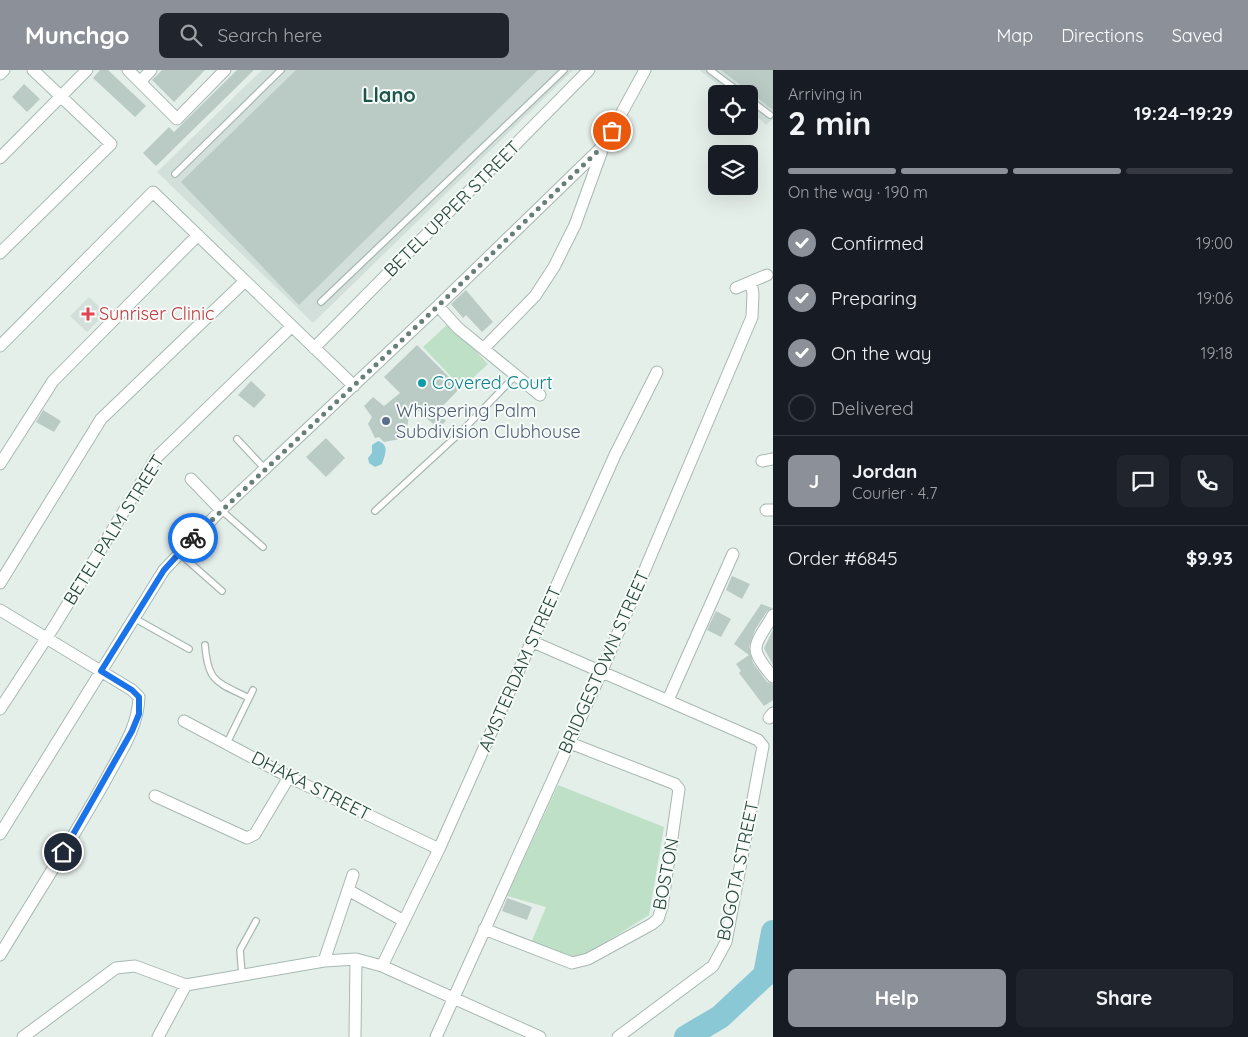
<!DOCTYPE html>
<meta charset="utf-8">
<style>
:root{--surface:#171b24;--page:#20242c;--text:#f1f3f6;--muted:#9ea1a6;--line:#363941;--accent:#8c9099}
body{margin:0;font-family:Quicksand,sans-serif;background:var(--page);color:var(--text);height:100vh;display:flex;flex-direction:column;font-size:19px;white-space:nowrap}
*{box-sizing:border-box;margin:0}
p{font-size:16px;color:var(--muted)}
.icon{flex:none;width:28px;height:28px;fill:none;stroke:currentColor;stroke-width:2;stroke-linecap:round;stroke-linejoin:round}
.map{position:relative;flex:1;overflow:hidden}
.side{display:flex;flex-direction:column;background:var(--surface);width:475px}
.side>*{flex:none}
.tools{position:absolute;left:708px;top:15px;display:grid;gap:10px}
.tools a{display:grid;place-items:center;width:50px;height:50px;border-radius:8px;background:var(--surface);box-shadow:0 5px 20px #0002;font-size:25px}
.pin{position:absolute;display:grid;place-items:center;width:42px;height:42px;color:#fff;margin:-21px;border:2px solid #fff;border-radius:50%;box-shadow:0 1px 5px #0007}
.courier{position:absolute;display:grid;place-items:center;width:50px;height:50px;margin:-25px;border:4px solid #1a73e8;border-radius:50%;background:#fff;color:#222;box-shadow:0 1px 6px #0007}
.headline em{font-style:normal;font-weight:700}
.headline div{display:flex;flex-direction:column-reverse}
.headline{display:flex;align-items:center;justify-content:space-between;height:85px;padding:0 15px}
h1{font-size:32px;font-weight:700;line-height:38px}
.bar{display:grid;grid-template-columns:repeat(4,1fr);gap:8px 5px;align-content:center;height:60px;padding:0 15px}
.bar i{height:6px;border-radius:4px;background:var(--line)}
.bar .selected{background:var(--accent)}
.bar p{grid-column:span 4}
.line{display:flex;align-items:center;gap:12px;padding:0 15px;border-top:1px solid var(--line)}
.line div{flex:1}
.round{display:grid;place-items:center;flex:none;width:52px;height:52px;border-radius:8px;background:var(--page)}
ol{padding:0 15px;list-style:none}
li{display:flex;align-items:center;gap:15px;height:55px}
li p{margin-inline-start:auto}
li .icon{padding:5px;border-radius:50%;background:var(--accent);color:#fff;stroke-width:4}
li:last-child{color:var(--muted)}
li i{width:28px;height:28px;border:2px solid var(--line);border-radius:50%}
.cta{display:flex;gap:10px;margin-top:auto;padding:10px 15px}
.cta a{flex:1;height:58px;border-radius:8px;background:var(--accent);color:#fff;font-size:20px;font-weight:700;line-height:58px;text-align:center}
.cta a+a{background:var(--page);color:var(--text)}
header{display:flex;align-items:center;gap:30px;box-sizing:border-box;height:70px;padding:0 25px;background:var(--accent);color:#fff}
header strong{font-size:24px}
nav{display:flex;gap:28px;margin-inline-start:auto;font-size:18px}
.search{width:350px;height:45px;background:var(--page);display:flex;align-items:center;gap:12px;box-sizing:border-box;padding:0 18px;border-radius:8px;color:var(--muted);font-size:19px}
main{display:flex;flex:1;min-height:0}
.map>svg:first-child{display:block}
.built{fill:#d3dfda}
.green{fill:#bde0c7}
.water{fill:#8bc8d6}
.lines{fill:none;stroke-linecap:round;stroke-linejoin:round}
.river{stroke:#8bc8d6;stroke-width:24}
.building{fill:#bacac4}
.lane-casing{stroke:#a7b8b2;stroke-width:8}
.street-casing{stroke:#a7b8b2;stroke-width:13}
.lane{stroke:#fff;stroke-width:5.5}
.street{stroke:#fff;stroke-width:11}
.done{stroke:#677f78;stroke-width:5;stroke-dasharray:0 9}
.route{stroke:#1a73e8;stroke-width:6}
.health-dot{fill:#e0444e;stroke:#f6fbf8;stroke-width:2}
.culture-dot{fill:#0f9aa8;stroke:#f6fbf8;stroke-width:2}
.service-dot{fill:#5c6f8a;stroke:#f6fbf8;stroke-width:2}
.labels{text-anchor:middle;stroke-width:4;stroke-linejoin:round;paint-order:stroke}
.street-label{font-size:18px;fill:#23423a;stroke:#f6fbf8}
.health-label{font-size:18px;fill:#be3a42;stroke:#f6fbf8;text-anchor:start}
.culture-label{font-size:18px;fill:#0d838f;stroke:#f6fbf8;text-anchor:start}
.service-label{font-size:18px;fill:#4e5e75;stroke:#f6fbf8;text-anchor:start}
.quarter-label{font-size:20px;font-weight:bold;fill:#1d5549;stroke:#f6fbf8}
</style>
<header>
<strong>Munchgo</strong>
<div class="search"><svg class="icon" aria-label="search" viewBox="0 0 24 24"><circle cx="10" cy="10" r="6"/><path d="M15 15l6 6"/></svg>Search here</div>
<nav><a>Map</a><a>Directions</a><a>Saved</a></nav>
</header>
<main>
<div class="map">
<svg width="773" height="967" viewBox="0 0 773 967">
<rect width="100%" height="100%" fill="#e5efea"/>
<!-- built -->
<path class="built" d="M262,0h311l-260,253 -156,-151z
M699,0h74v49l-7,6 -17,-16v-15h-18z
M89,227l17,16 -19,19 -17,-16z"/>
<!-- green -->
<path class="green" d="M449,253l39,41 -26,24 -39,-41z
M558,715l106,42 -15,88 -70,44h-6l-42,-16 15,-36 -39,-11z"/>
<!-- water -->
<path class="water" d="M378,371c12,4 7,14 4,23l-7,3 -6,-4 -1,-5 4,-5v-8z"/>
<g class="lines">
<!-- river -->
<path class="river" d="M686,967l34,-20 45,-42 8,-43"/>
</g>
<!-- building -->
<path class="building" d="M100,0h8l38,36 -11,11 -42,-39z
M162,0h43l-31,32 -22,-22z
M237,0h17l-98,96 -13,-13 26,-26 5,5z
M296,0h242l-239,235 -118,-123z
M721,0h52v40z
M24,14l16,15 -13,13 -15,-15z
M466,220l27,32 -11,10 -16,-17 -3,3 -12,-14z
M417,275l43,43 -23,24 9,9 -8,7 -27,-23 -6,33 -21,4 -5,-5 -4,1 -7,-14 4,-7 -8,-11 9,-9 11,9 16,-13 -16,-16z
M251,311l15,14 -12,13 -16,-13z
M43,340l18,11 -7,11 -18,-10z
M326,368l19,20 -19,19 -20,-20z
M732,506l18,8 -8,15 -16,-9z
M761,534l11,4 -5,3 -12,19 -6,17 4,16 14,19 6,2v16l-9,6 -25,-33 2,-2 -5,-7 13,-9 -15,-11z
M716,541l15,8 -10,18 -14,-7z
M773,560v35l-9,-17z
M507,828l25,9 -5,13 -25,-9z"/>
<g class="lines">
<!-- lane casing -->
<g class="lane-casing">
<path id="lane" d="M710,0l32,24
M749,29l21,16
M175,104l106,-104
M321,232l243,-232
M237,369l28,30
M221,440l42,37
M375,441l87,-80 54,-56
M179,483l43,38
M134,548l55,31
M205,575c3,38 12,37 44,53
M227,673l26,-53
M242,905l-2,-25 16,-29"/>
</g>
<!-- street casing -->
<g class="street-casing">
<path id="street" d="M128,0l49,49 48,-49
M0,4l4,-4
M140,12l11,-12
M0,88l87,-88
M0,183l111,-109 -78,-74
M736,218l31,-13
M438,236l20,22 82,67
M0,276l153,-154 201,194
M314,278l275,-278
M484,278l51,-52 19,-29 21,-42 29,-80 41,-75
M762,391l11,-2
M0,394l53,-83 145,-146
M191,409l30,31
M766,440h7
M0,513l101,-164 144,-138
M0,540l132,80 7,7c-1,32 -20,57 -34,84 -33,59 -70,116 -105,174
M773,545c-19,33 -26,31 0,62
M533,572l225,98 5,6 -37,196 -13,24 -95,71
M668,630l65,-146
M0,639l55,-84 101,-167 136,-132
M769,648l4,-5
M184,651l105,56 150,72
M155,726l92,42 8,-4 34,-57
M0,764l164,-264 57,-60 217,-204 166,-161
M348,820l56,31
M484,859l88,34 16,-4 64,-35 6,-5 4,-12 17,-118 -4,-5 -105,-41
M324,891l29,-86
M382,896l57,-117 176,-394 42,-83
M23,967l93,-69 19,-2 51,19 138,-24 32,-2 26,7 158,71
M158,967l28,-52
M355,967l1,-78
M436,967l165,-364 151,-356 1,-23 -2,-12"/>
</g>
<!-- lane -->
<use href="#lane" class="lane"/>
<!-- street -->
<use href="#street" class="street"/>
</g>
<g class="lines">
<!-- done -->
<path class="done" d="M193,468l245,-232 166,-161 8,-14"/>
<!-- route -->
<path class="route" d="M63,782l69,-121 7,-17v-17l-7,-7 -31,-19 63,-101 29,-32"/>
</g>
<!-- markers -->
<path class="health-dot" d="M85.5 236.5h5v5h5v5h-5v5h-5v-5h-5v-5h5z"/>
<circle class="culture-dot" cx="422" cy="313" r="5"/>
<circle class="service-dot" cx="386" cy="351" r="5"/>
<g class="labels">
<!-- street labels -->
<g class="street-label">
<text transform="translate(452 139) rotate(-45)" y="6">BETEL UPPER STREET</text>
<text transform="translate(114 460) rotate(-58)" y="6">BETEL PALM STREET</text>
<text transform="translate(604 592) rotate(-66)" y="6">BRIDGESTOWN STREET</text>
<text transform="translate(520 599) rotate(-66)" y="6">AMSTERDAM STREET</text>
<text transform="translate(311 716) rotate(27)" y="6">DHAKA STREET</text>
<text transform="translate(738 801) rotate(-78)" y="6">BOGOTA STREET</text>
<text transform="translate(666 804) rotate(-79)" y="6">BOSTON</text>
</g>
<!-- health labels -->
<g class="health-label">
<text x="99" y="250">Sunriser Clinic</text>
</g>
<!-- culture labels -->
<g class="culture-label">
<text x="432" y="319">Covered Court</text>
</g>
<!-- service labels -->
<g class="service-label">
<text x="396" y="347">Whispering Palm<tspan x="396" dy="21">Subdivision Clubhouse</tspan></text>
</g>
<!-- quarter labels -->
<g class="quarter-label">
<text x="389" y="32">Llano</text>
</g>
</g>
</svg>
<div class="tools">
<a><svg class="icon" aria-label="locate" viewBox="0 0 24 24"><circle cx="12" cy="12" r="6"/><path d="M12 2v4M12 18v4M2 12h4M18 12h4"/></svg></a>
<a><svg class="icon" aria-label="layers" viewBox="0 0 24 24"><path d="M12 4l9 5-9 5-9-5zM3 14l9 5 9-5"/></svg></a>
</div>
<div class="pin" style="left:612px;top:61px;background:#ea580c"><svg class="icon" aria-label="bag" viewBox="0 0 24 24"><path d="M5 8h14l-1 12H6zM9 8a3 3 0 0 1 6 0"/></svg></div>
<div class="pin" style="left:63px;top:782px;background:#1f2937"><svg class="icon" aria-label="home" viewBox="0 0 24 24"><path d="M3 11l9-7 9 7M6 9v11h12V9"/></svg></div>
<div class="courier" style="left:193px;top:468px"><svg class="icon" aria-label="bike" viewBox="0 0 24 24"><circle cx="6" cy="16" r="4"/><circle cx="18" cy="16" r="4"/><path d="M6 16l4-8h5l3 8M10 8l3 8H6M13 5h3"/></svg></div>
</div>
<section class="side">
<div class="headline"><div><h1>2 min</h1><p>Arriving in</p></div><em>19:24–19:29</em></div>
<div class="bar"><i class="selected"></i><i class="selected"></i><i class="selected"></i><i></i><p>On the way · 190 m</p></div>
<ol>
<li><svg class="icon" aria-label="check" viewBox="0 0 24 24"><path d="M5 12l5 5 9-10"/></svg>Confirmed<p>19:00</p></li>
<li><svg class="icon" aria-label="check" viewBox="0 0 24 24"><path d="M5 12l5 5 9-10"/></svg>Preparing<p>19:06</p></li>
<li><svg class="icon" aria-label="check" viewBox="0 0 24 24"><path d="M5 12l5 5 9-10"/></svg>On the way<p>19:18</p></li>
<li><i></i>Delivered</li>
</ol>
<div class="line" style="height:90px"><b class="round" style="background:var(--accent);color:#fff">J</b><div><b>Jordan</b><p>Courier · 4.7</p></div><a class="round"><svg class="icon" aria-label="chat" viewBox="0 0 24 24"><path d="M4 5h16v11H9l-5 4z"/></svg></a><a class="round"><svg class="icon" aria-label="phone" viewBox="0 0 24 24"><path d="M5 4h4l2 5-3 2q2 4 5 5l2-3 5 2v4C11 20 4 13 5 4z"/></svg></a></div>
<div class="line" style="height:65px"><div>Order #6845</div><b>$9.93</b></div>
<div class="cta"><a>Help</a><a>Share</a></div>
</section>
</main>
